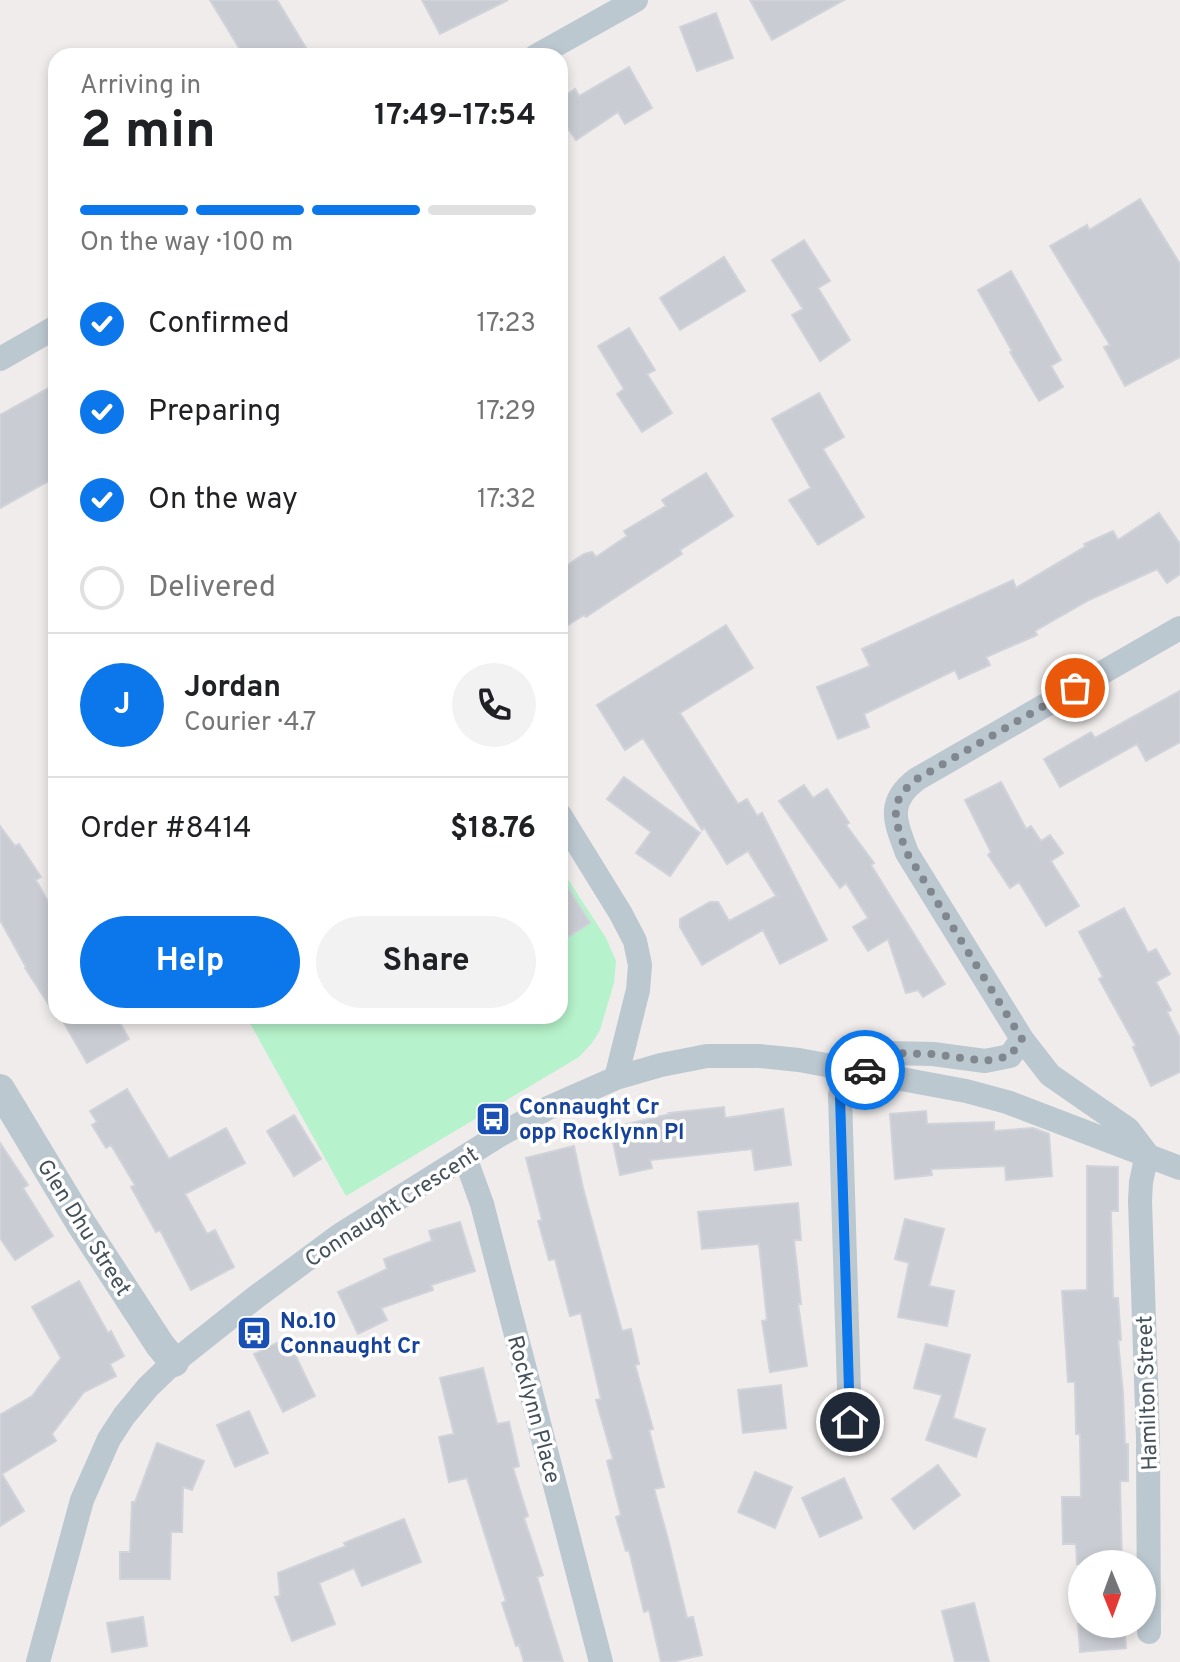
<!DOCTYPE html>
<meta charset="utf-8">
<style>
:root{--surface:#fff;--page:#f2f2f2;--text:#202124;--muted:#757577;--line:#e0e0e0;--accent:#0b77eb}
body{margin:0;font-family:Overpass,sans-serif;background:var(--page);color:var(--text);height:100vh;display:flex;flex-direction:column;font-size:30px;white-space:nowrap}
*{box-sizing:border-box;margin:0}
p{font-size:26px;color:var(--muted)}
.icon{flex:none;width:44px;height:44px;fill:none;stroke:currentColor;stroke-width:2;stroke-linecap:round;stroke-linejoin:round}
.map{position:relative;flex:1;overflow:hidden}
.drawer{position:absolute;left:48px;top:48px;width:520px;height:976px;display:flex;flex-direction:column;background:var(--surface);border-radius:24px;box-shadow:0 4px 12px #0003}
.drawer>*{flex:none}
.needle{width:52px;rotate:179deg}
.controls{position:absolute;left:1068px;top:1550px;display:grid;gap:16px}
.controls a{display:grid;place-items:center;width:88px;height:88px;border-radius:50%;background:var(--surface);box-shadow:0 4px 12px #0003;font-size:40px}
.pin{position:absolute;display:grid;place-items:center;width:68px;height:68px;color:#fff;margin:-34px;border:4px solid #fff;border-radius:50%;box-shadow:0 2px 8px #0007}
.courier{position:absolute;display:grid;place-items:center;width:80px;height:80px;margin:-40px;border:6px solid #0b77eb;border-radius:50%;background:#fff;color:#222;box-shadow:0 2px 10px #0007}
.summary em{font-style:normal;font-weight:700}
.summary div{display:flex;flex-direction:column-reverse}
.summary{display:flex;align-items:center;justify-content:space-between;height:136px;padding:0 32px}
h1{font-size:52px;font-weight:700;line-height:60px}
.bar{display:grid;grid-template-columns:repeat(4,1fr);gap:12px 8px;align-content:center;height:96px;padding:0 32px}
.bar i{height:10px;border-radius:6px;background:var(--line)}
.bar .on{background:var(--accent)}
.bar p{grid-column:span 4}
.line{display:flex;align-items:center;gap:20px;padding:0 32px;border-top:2px solid var(--line)}
.line div{flex:1}
.round{display:grid;place-items:center;flex:none;width:84px;height:84px;border-radius:42px;background:var(--page)}
ol{padding:0 32px;list-style:none}
li{display:flex;align-items:center;gap:24px;height:88px}
li p{margin-inline-start:auto}
li .icon{padding:8px;border-radius:50%;background:var(--accent);color:#fff;stroke-width:4}
li:last-child{color:var(--muted)}
li i{width:44px;height:44px;border:4px solid var(--line);border-radius:50%}
.primary-button{display:flex;gap:16px;margin-top:auto;padding:16px 32px}
.primary-button a{flex:1;height:92px;border-radius:48px;background:var(--accent);color:#fff;font-size:32px;font-weight:700;line-height:92px;text-align:center}
.primary-button a+a{background:var(--page);color:var(--text)}
.map>svg:first-child{display:block}
.green{fill:#b6f2cb}
.building{fill:#c9ccd2;stroke:#d0d3d9;stroke-width:2}
.lines{fill:none;stroke-linecap:round;stroke-linejoin:round}
.minor{stroke:#bcc8d0;stroke-width:24}
.tertiary{stroke:#bcc8d0;stroke-width:30}
.done{stroke:#80878e;stroke-width:8;stroke-dasharray:0 14.4}
.route{stroke:#0b77eb;stroke-width:10}
.labels{text-anchor:middle;stroke-width:7;stroke-linejoin:round;paint-order:stroke}
.transit-label{font-size:22px;font-weight:bold;fill:#164399;stroke:#fff;text-anchor:start}
.street-label{font-size:22px;fill:#44515b;stroke:#fff}
</style>
<div class="map">
<svg width="1180" height="1662" viewBox="0 0 1180 1662">
<rect width="100%" height="100%" fill="#f0ecec"/>
<!-- green -->
<path class="green" d="M560,867l46,71 10,23 -2,22 -14,47 -8,13 -13,14 -233,139 -100,-180h314z"/>
<!-- building -->
<path class="building" d="M210,0h67l34,56h-67z
M422,0h86l-68,34z
M750,0h94l-72,40z
M716,13l17,45 -36,13 -17,-44z
M629,67l23,41 -27,16 -7,-12 -42,28 -16,-23v-18l15,-10 4,7z
M1140,199l40,65v93l-55,29 -21,-39 6,-2 -60,-99 37,-21 2,5z
M804,240l26,41 -12,7 32,52 -30,21 -28,-46 11,-6 -31,-49z
M724,257l21,34 -65,39 -20,-32z
M1011,271l50,89 -10,6 12,21 -24,14 -29,-49 2,-1 -34,-61z
M629,328l26,42 -8,4 25,39 -30,19 -25,-38 7,-5 -26,-43z
M56,384v93l-56,31v-93z
M819,393l25,44 -21,12 41,68 -46,28 -29,-45 22,-12 -39,-69z
M706,473l27,43 -53,34 2,4 -69,45 -27,18 -2,-2 -24,15v-60l24,-16 8,-2 4,5 31,-21 -3,-5 42,-25 -4,-6z
M1159,513l21,31v30l-13,9 -10,-14 -68,31 -54,31 2,4 -51,22 4,8 -31,14 -4,-9 -91,44 5,13 -31,12 -21,-52 53,-21 -8,-17 151,-69 3,8 70,-42 -2,-2 29,-13 5,9z
M726,625l27,43 -73,45 58,91 9,-5 10,17 5,-3 65,127 -47,24 -17,-34 -61,35 -22,-38v-8l30,-17h8l11,19 47,-25 -28,-45 -21,13 -23,-37 -2,3 -59,-92 -18,12 -28,-45z
M1180,691v51l-34,19 -9,-17 -77,43 -16,-28 47,-27 4,6z
M624,777l76,56 -30,43 -34,-23 15,-21 -44,-33z
M1001,782l25,47 5,-3 10,15 9,-6 13,18 -12,8 28,45 -33,20 -27,-44 -9,6 -22,-33 3,-3 -26,-52z
M804,785l9,13 14,-9 22,34 -3,2 28,38 -3,2 74,119 -22,13 -5,-7 -12,3 -18,-54 -20,12 -15,-24 15,-9 -22,-35 -6,5 -61,-87z
M0,826l15,20 4,-2 22,33 -5,3 20,36v100l-31,-48 1,-1 -26,-47z
M560,875l30,48 -30,19z
M1124,908l24,45 8,-4 14,25 -14,8 15,28 -4,2 13,26v34l-29,14 -18,-39 3,-1 -37,-67 4,-2 -24,-45z
M60,1016h56l13,23 -42,24z
M127,1089l42,70 57,-31 19,35 -60,31 22,40 8,-4 19,37 -43,23 -31,-60 -4,2 -25,-45 4,-2 -24,-40 -5,3 -14,-23 5,-3 -7,-11z
M724,1107l1,11 58,-9 8,56 -36,5 -3,-21 -102,11 2,8 -32,7 -10,-47 60,-14 -1,-1z
M926,1111l1,13 67,-2v9l39,-3 16,6 3,42 -46,4 -1,-14 -74,3 1,6 -37,4 -5,-65z
M294,1115l27,44 -27,17 -27,-45z
M0,1143l28,42 -5,3 30,48 -38,24 -15,-22z
M574,1146l9,42 39,143 9,-2 8,35 -4,1 18,64 -4,1 15,57 -10,2 14,50 19,79 6,-1 9,38 -31,7h-10l-12,-52 -5,2 -15,-62 -3,1 -10,-34 5,-2 -14,-54 6,-2 -17,-59 5,-1 -20,-86 -11,3 -15,-57 -6,1 -11,-39 4,-1 -16,-62z
M1087,1166l31,1v44h-7l2,87h5l3,42h-3l5,53 2,51h3v37h-8l2,83h-45l-1,-20h-13l-1,-47h19l-1,-63h-4l-1,-52h-7l-6,-91 25,-1z
M798,1203l3,37h-7l7,64h-3l9,62 -37,6 -8,-51 5,-1 -8,-76 -57,5 -4,-37z
M905,1219l39,10 -15,57 25,5 -7,35 -49,-9 11,-54 -14,-4z
M460,1222l15,49 -44,14 2,5 -52,18 6,12 -29,14 -20,-42 49,-23 -3,-10 48,-18 -3,-10z
M79,1281l29,52 3,-2 13,25 -14,8 6,12 -32,16 -32,42 4,7 -54,33 22,37 -24,15v-111l32,-19 29,-38 -29,-51z
M287,1338l28,58 -32,16 -29,-58z
M926,1344l44,11 -17,63 32,11 -9,28 -50,-17 16,-45 -28,-7z
M483,1368l14,56 12,-2 10,44 -6,2 15,48 -4,2 19,57 -6,2 26,85h-39l-5,-17 -3,1 -14,-43 4,-2 -39,-123 -18,4 -10,-45 15,-3 -14,-56z
M781,1385l5,43 -43,5 -5,-43z
M249,1411l19,42 -33,14 -18,-42z
M157,1443l47,18 -12,29 -9,-3 -1,45h-11l-1,47h-50v-27h10l2,-50h3z
M938,1465l22,30 -46,34 -22,-30z
M755,1472l37,15 -17,41 -37,-16z
M844,1478l18,40 -42,19 -18,-39z
M404,1519l17,43 -59,24 -8,-18 -35,15 16,41 -43,17 -17,-44 5,-1 -2,-23 68,-27 -2,-3z
M974,1603l15,59h-34l-13,-51z
M143,1617l4,29 -35,6 -5,-29z
M1078,1624h46l2,24 -46,4z"/>
<g class="lines">
<!-- minor -->
<path class="minor" d="M536,56l100,-56
M0,359l56,-32
M560,815l61,99 14,27 5,24 -2,25 -22,88
M844,1069l-4,27 10,326
M861,1073l27,-20 45,1 52,7 25,-5 12,-17
M465,1157l17,47 119,458
M1149,1632l-1,-193 -8,-238 1,-19 6,-28 -19,-25 -78,-54 -28,-36 -115,-186c-12,-32 -21,-51 10,-74l263,-151
M38,1662l44,-162 27,-61 15,-23 24,-29 26,-25 82,-65 84,-62 158,-99 50,-28 68,-30 45,-13 46,-9h52l40,4 167,31 41,11 173,66"/>
<!-- tertiary -->
<path class="tertiary" d="M0,1089l80,133 80,123 14,17"/>
</g>
<g class="lines">
<!-- done -->
<path class="done" d="M865,1070l23,-17 45,1 52,7 25,-5 12,-17 -115,-186c-12,-32 -21,-51 10,-74l158,-91"/>
<!-- route -->
<path class="route" d="M850,1422l-10,-326 4,-27 17,4 4,-3"/>
</g>
<!-- icons -->
<defs>
<g id="bus-square" transform="scale(1.8)"><rect x="-9" y="-9" width="18" height="18" rx="4" fill="#1a4fb4" stroke="#fff"/><path d="M-5-6H5V4H4V6H2V4H-2V6H-4V4H-5ZM-3.5-4V0h7V-4ZM-3.5 1.2v1.5H-2V1.2ZM2 1.2v1.5H3.5V1.2Z" fill="#fff"/></g>
</defs>
<g fill-rule="evenodd">
<use href="#bus-square" x="493" y="1119"/>
<use href="#bus-square" x="254" y="1333"/>
</g>
<g class="labels">
<!-- transit labels -->
<g class="transit-label">
<text x="519" y="1114">Connaught Cr<tspan x="519" dy="25">opp Rocklynn Pl</tspan></text>
<text x="280" y="1328">No.10<tspan x="280" dy="25">Connaught Cr</tspan></text>
</g>
<!-- street labels -->
<g class="street-label">
<text transform="translate(391 1206) rotate(-33)" y="8">Connaught Crescent</text>
<text transform="translate(85 1227) rotate(58)" y="8">Glen Dhu Street</text>
<text transform="translate(1146 1393) rotate(-92)" y="8">Hamilton Street</text>
<text transform="translate(535 1409) rotate(75)" y="8">Rocklynn Place</text>
</g>
</g>
</svg>
<div class="controls">
<a><svg class="needle" viewBox="-14 -14 28 28"><path d="M0-13l5 13h-10z" fill="#e53935"/><path d="M0 13l5-13h-10z" fill="#757577"/></svg></a>
</div>
<div class="pin" style="left:1075px;top:688px;background:#ea580c"><svg class="icon" aria-label="bag" viewBox="0 0 24 24"><path d="M5 8h14l-1 12H6zM9 8a3 3 0 0 1 6 0"/></svg></div>
<div class="pin" style="left:850px;top:1422px;background:#1f2937"><svg class="icon" aria-label="home" viewBox="0 0 24 24"><path d="M3 11l9-7 9 7M6 9v11h12V9"/></svg></div>
<div class="courier" style="left:865px;top:1070px"><svg class="icon" aria-label="car" viewBox="0 0 24 24"><path d="M5 17H2v-5l4-1 3-4h7l3 4 3 1v5h-3M9 17h6M6 11h13"/><circle cx="7" cy="17" r="2"/><circle cx="17" cy="17" r="2"/></svg></div>
<section class="drawer">
<div class="summary"><div><h1>2 min</h1><p>Arriving in</p></div><em>17:49–17:54</em></div>
<div class="bar"><i class="on"></i><i class="on"></i><i class="on"></i><i></i><p>On the way · 100 m</p></div>
<ol>
<li><svg class="icon" aria-label="check" viewBox="0 0 24 24"><path d="M5 12l5 5 9-10"/></svg>Confirmed<p>17:23</p></li>
<li><svg class="icon" aria-label="check" viewBox="0 0 24 24"><path d="M5 12l5 5 9-10"/></svg>Preparing<p>17:29</p></li>
<li><svg class="icon" aria-label="check" viewBox="0 0 24 24"><path d="M5 12l5 5 9-10"/></svg>On the way<p>17:32</p></li>
<li><i></i>Delivered</li>
</ol>
<div class="line" style="height:144px"><b class="round" style="background:var(--accent);color:#fff">J</b><div><b>Jordan</b><p>Courier · 4.7</p></div><a class="round"><svg class="icon" aria-label="phone" viewBox="0 0 24 24"><path d="M5 4h4l2 5-3 2q2 4 5 5l2-3 5 2v4C11 20 4 13 5 4z"/></svg></a></div>
<div class="line" style="height:104px"><div>Order #8414</div><b>$18.76</b></div>
<div class="primary-button"><a>Help</a><a>Share</a></div>
</section>
</div>
